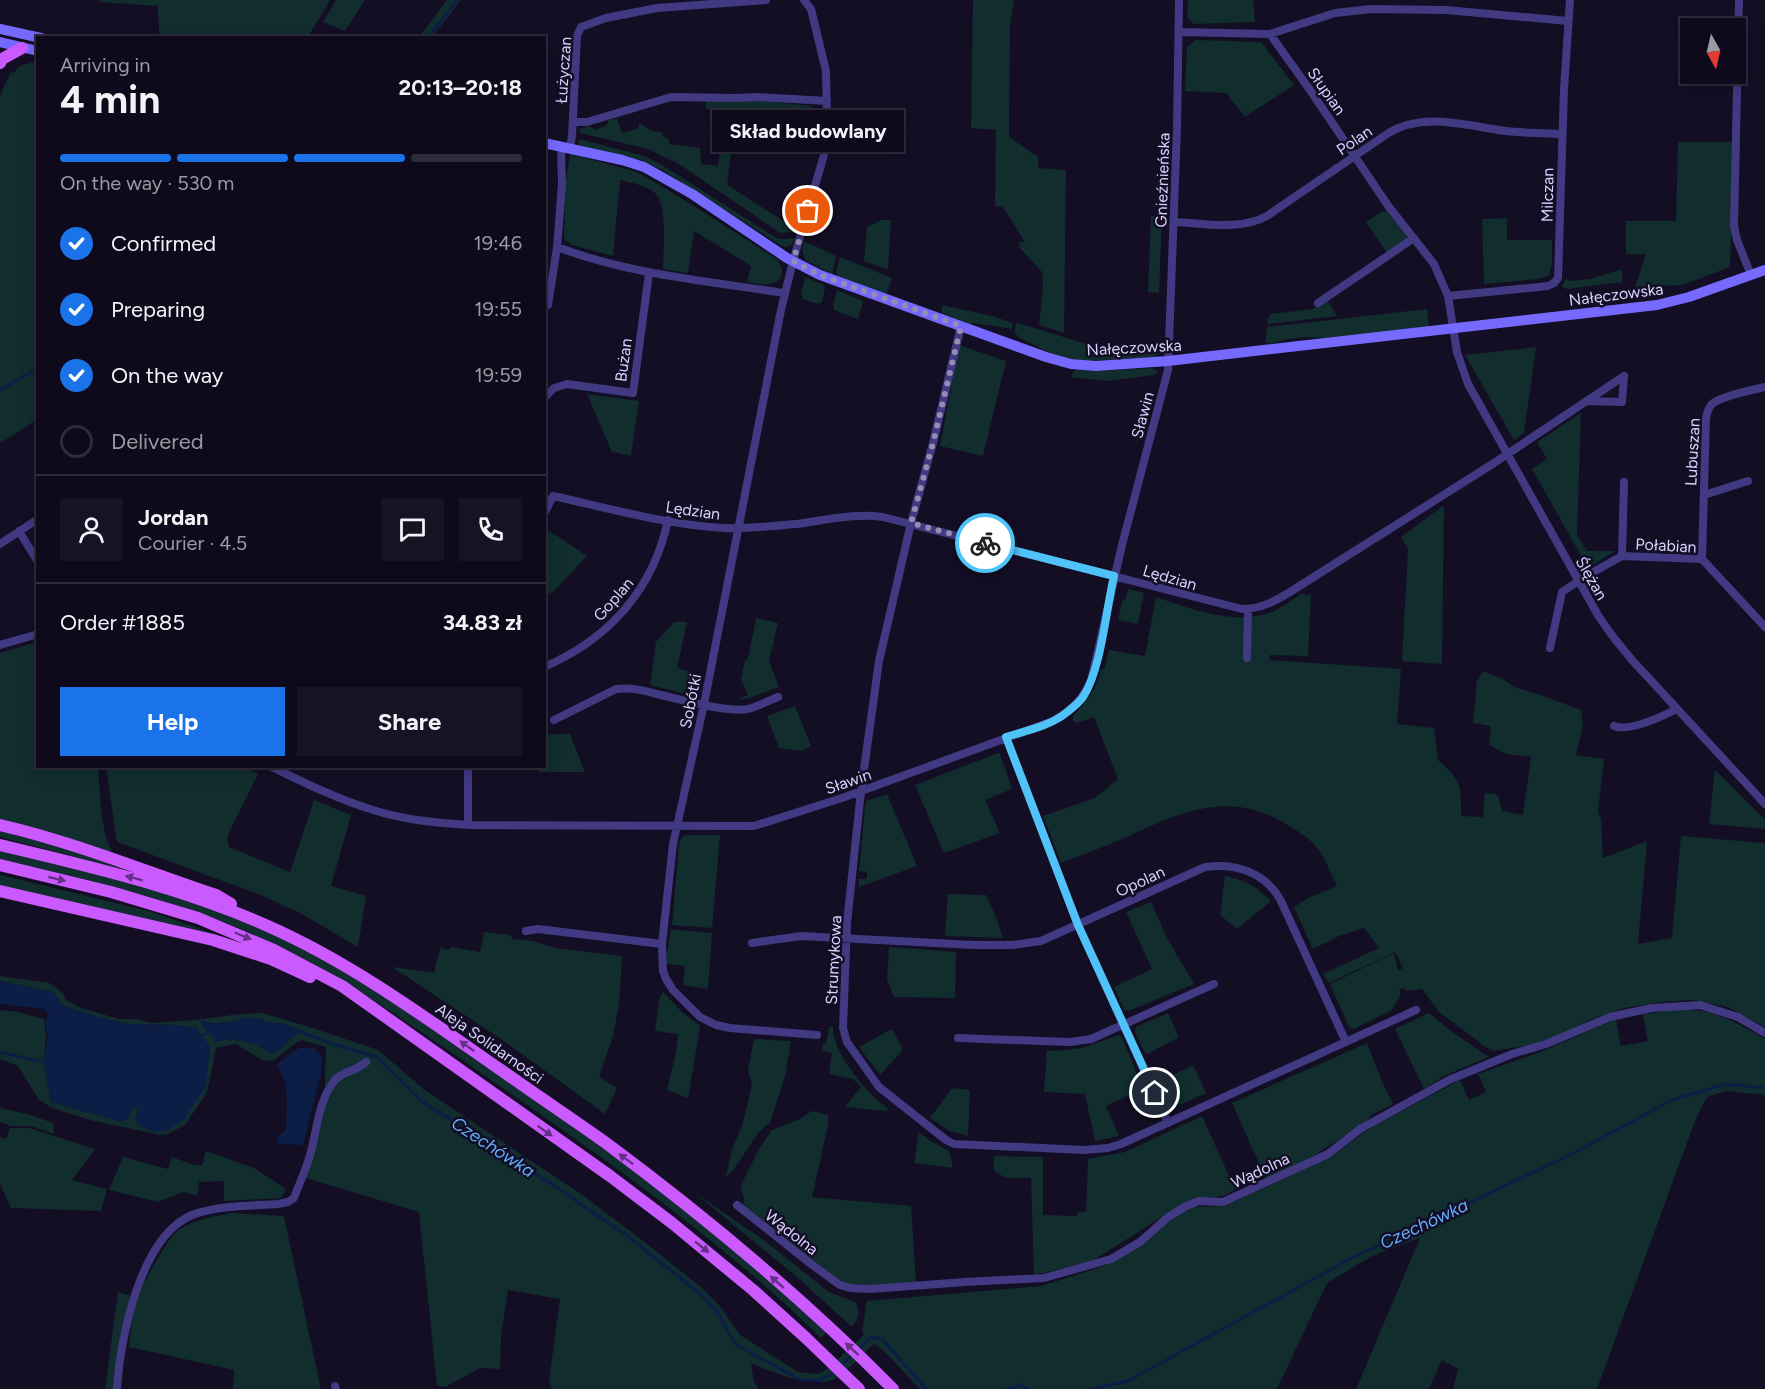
<!DOCTYPE html>
<meta charset="utf-8">
<style>
:root{--surface:#0e0a1b;--page:#171324;--text:#f1f3f6;--muted:#9b9aa3;--line:#2e2b3a;--accent:#1a73e8}
body{margin:0;font-family:Figtree,sans-serif;background:var(--page);color:var(--text);height:100vh;display:flex;flex-direction:column;font-size:22px;white-space:nowrap}
*{box-sizing:border-box;margin:0}
p{font-size:20px;color:var(--muted)}
.icon{flex:none;width:33px;height:33px;fill:none;stroke:currentColor;stroke-width:2;stroke-linecap:round;stroke-linejoin:round}
.map{position:relative;flex:1;overflow:hidden}
.panel{position:absolute;left:36px;top:36px;width:510px;height:732px;display:flex;flex-direction:column;background:var(--surface);border-radius:0px;box-shadow:0 3px 15px #0003,0 0 0 2px var(--line)}
.panel>*{flex:none}
.needle{width:39px;rotate:172deg}
.controls{position:absolute;left:1680px;top:18px;display:grid;gap:12px}
.controls a{display:grid;place-items:center;width:66px;height:66px;border-radius:0px;background:var(--surface);box-shadow:0 3px 15px #0003,0 0 0 2px var(--line);font-size:30px}
.pin{position:absolute;display:grid;place-items:center;width:51px;height:51px;color:#fff;margin:-26px;border:3px solid #fff;border-radius:50%;box-shadow:0 2px 6px #0007}
.courier{position:absolute;display:grid;place-items:center;width:60px;height:60px;margin:-30px;border:4px solid #4fc3f7;border-radius:50%;background:#fff;color:#222;box-shadow:0 2px 8px #0007}
.bubble{position:absolute;height:42px;border-radius:0px;background:var(--surface);box-shadow:0 3px 15px #0003,0 0 0 2px var(--line);font-size:20px;font-weight:700;line-height:42px;text-align:center}
.summary em{font-style:normal;font-weight:700}
.summary div{display:flex;flex-direction:column-reverse}
.summary{display:flex;align-items:center;justify-content:space-between;height:102px;padding:0 24px}
h1{font-size:39px;font-weight:700;line-height:45px}
.bar{display:grid;grid-template-columns:repeat(4,1fr);gap:9px 6px;align-content:center;height:72px;padding:0 24px}
.bar i{height:8px;border-radius:4px;background:var(--line)}
.bar .active{background:var(--accent)}
.bar p{grid-column:span 4}
.line{display:flex;align-items:center;gap:15px;padding:0 24px;border-top:2px solid var(--line)}
.line div{flex:1}
.round{display:grid;place-items:center;flex:none;width:63px;height:63px;border-radius:0px;background:var(--page)}
ol{padding:0 24px;list-style:none}
li{display:flex;align-items:center;gap:18px;height:66px}
li p{margin-inline-start:auto}
li .icon{padding:6px;border-radius:50%;background:var(--accent);color:#fff;stroke-width:4}
li:last-child{color:var(--muted)}
li i{width:33px;height:33px;border:3px solid var(--line);border-radius:50%}
.action{display:flex;gap:12px;margin-top:auto;padding:12px 24px}
.action a{flex:1;height:69px;border-radius:0px;background:var(--accent);color:#fff;font-size:24px;font-weight:700;line-height:69px;text-align:center}
.action a+a{background:var(--page);color:var(--text)}
.map>svg:first-child{display:block}
.green{fill:#112d2e;fill-rule:evenodd}
.water{fill:#0c1e45}
.lines{fill:none;stroke-linecap:round;stroke-linejoin:round}
.stream{stroke:#0c1e45;stroke-width:3}
.minor{stroke:#413a83;stroke-width:8}
.secondary{stroke:#7669fe;stroke-width:10}
.primary{stroke:#ca59fe;stroke-width:12}
.oneway{fill:#653086}
.done{stroke:#948db2;stroke-width:6;stroke-dasharray:0 10.8}
.route{stroke:#4fc3f7;stroke-width:8}
.labels{text-anchor:middle;stroke-width:5;stroke-linejoin:round;paint-order:stroke}
.street-label{font-size:16px;fill:#d9d2ff;stroke:#130e24}
.water-label{font-size:18px;font-style:italic;fill:#60acfe;stroke:#130e24}
</style>
<div class="map">
<svg width="1765" height="1389" viewBox="0 0 1765 1389">
<rect width="100%" height="100%" fill="#130e24"/>
<!-- green -->
<path class="green" d="M99,0h231l-22,37 -167,1 2,-4h16c1,-11 -2,-18 -1,-28l-59,-4z
M336,0h29l-20,31 -22,-9z
M447,0h14l-29,37h-13z
M973,0h41l-4,26 -1,111 29,20v11l28,2 -2,163 -25,-8 4,-37 -1,-16 -23,-25v-5h6l-22,-35 -8,-1 1,-76 -25,-2z
M1188,0h65l2,22 -61,2 -7,-7z
M1196,40l65,2 33,43 -49,32 -19,-24 -41,-2 2,-44z
M30,62l8,1 -1,357 -37,23v-348l11,-23 3,1c4,-6 9,-10 16,-9z
M706,101h57l48,5 8,10 -1,28 -3,5 -83,-4 -5,40 66,42v5l-13,1 -101,-69 -31,-15 -68,-16 -1,-4 11,-3 5,4 12,-5 1,-5 9,-1 5,14 17,-5v-5l11,7 12,3 1,4 6,2v5l31,4 1,16 17,2 7,-54 -19,-3z
M579,139l65,17 18,9 116,74 17,-1 -4,7 -5,2 -4,-1 -120,-76 -21,-10 -62,-15z
M1678,142h56l-4,125 -47,18 -48,2 11,-33h-20v-32l-4,-1h54z
M570,154l67,18 41,24 99,63 5,10 -1,9c-11,10 -21,6 -34,4l4,-16 -57,-35 -6,42 -25,-4c0,-17 5,-65 -8,-76 -9,-8 -23,-10 -35,-13l-7,76 -41,-11 -8,-6 1,-52z
M1383,211l4,1 21,23v2l-21,16 -21,-31z
M1151,216h11l-3,77 -11,-1z
M1507,218v22h45v24l-3,11 -10,4 -55,5 -2,-65z
M881,220h10l-3,50 -24,-9 3,-34z
M804,241l32,15 -4,18 -27,-14 -3,-11z
M840,257l52,21 -5,16 -49,-18 -2,-4z
M1622,269v13l-55,7 -5,-2 4,-9 3,3 21,-2z
M805,277l19,8 1,3 -3,14 -4,2 -15,-5 -2,-5z
M837,290l26,11 -5,18 -24,-9 -1,-6z
M1327,300l10,16 -70,8 3,-10 43,-5z
M942,305l50,11 21,7 -1,6 -39,-6 -1,2 -30,-12z
M1427,309l2,18 -105,11 -17,-1 -19,2 -18,5 -5,-3 2,-14z
M1018,323l75,23 25,2 45,-5v7l-9,7 -67,4 -19,-3 -18,-5 -30,-15 -6,-6 2,-8z
M959,345l47,16 -23,95 -43,-10z
M1536,347l-12,86 -10,7 -49,-85z
M1152,368l6,4 -4,3 -48,6 -35,-4 3,-6 2,-1 25,1z
M587,394l52,7 -8,55 -19,-4z
M1581,413l-4,122 10,16h28l-24,15 -6,-3 -53,-94 15,-10 -10,-17z
M1444,505l-2,159 -40,-3 6,-112 -7,-12z
M545,528l42,28 -31,33 -11,8z
M1128,589l16,4 -6,31 -20,-4 4,-19 3,-1z
M1301,594l8,1 2,-1 -3,62 -38,-1 -1,5 132,9 -4,55 37,4 4,32c24,22 23,23 23,56l22,1 2,-24 13,2 4,16 21,4 8,-58 -25,-3 -17,-9 2,-19 -18,-3 4,-42 6,-10 21,9 10,7 27,8 40,15 2,14 -7,31 28,4 -6,53 3,7 2,39 44,-17 -9,103 34,-6 9,-102 84,7v184l-37,-20 -35,-7 -32,2 -37,6 -34,12 -33,17 -22,7 -41,7 -13,-6 -3,-4 -39,-29 -17,-23 -16,2 -2,-3 -5,2 2,4 -9,16 -38,19 -5,-2 -19,-43 64,-31 4,18 5,-3 -8,-16 -66,31 -6,-9 56,-26 -15,-20 -25,8 -26,13 -19,-42 14,-9 29,-12c-6,-12 -11,-26 -19,-37 -8,-11 -21,-18 -32,-25 -57,-34 -103,-13 -157,12 -22,10 -46,18 -68,27l-18,-47 52,-18 23,-19 -24,-62 -18,6 -3,-2v-5c13,-14 23,-26 28,-46l4,-2 4,-18 36,6 11,-59c34,12 83,30 118,14 9,-4 19,-12 27,-17z
M756,618l22,5 -9,38 10,26 -30,11 -12,2 11,-5 -7,-15 4,-20h2l2,-5z
M674,622h13l-10,46 22,6c2,7 1,15 -4,21h-5l-40,-10 6,-43z
M36,642l2,13v111l60,1c3,27 1,61 15,86l-113,-33v-167z
M795,706l16,40 -9,5 -23,-3 -12,-32z
M545,734h25l15,38h-47l1,-5 5,-1z
M998,753l2,1 12,35 -27,11 15,33 -56,20 -29,-68z
M245,767l13,7 -31,63 2,10 61,25 24,-72 37,15 -20,71 35,10 -8,51 -58,-34 -42,-19 -141,-52 -11,-75z
M1715,770l50,50v9l-56,-5z
M887,794l30,72 -58,21v-8h8v-7l-8,-1 6,-65 2,-5z
M0,831l70,19 58,21 -128,-34z
M685,835h35l-8,93 -40,-3 7,-81 2,-6z
M0,851c76,19 152,35 225,63 100,38 186,100 272,160 43,30 86,59 128,90 71,52 137,110 202,168l-6,6c-99,-97 -213,-177 -327,-256 -87,-60 -172,-122 -270,-160 -72,-28 -149,-44 -224,-62z
M0,875l152,37 88,31 -240,-57z
M1225,876c21,4 30,10 46,25l-34,28 -17,-14z
M948,894l38,1 8,17 9,26 -58,-2z
M1151,902l16,36 27,46 -65,27 -5,-1 -10,-23 38,-18 -26,-57z
M671,929l41,4 -4,56 -25,-4 2,-19 -18,-2v-11z
M484,932l26,3 3,4 20,2 22,7 67,8 -3,48 -6,32 -14,41 18,11 -12,26 -104,-75 -109,-72 42,6 6,-25 9,2 2,-3 29,5z
M889,947l67,5 -1,46 -61,-1 -7,-17z
M0,976l49,7 7,4 7,7 3,6 15,8 38,11h16l17,4 43,-3 45,-6 22,-1 51,15 65,22 48,41 155,103 61,46 59,47 19,19 20,29 58,37 19,2 9,-4 38,-35 -2,-3 5,-31 174,-15 63,-20 87,-59 34,-1 106,-49 39,-29 90,-48 9,20 17,-8 -8,-18 65,-23 73,-32 5,27 27,-5 -5,-27c17,-1 36,-6 52,-4 22,1 51,18 70,29v56l-39,-4 -19,6 -12,24 -98,268h-144l5,-20 -16,-9 -13,29h-73l64,-151 -48,18 -45,27 -50,106h-357l-37,-39 -9,-6c-13,11 -25,26 -39,35 -25,10 -60,-6 -84,-16l3,19 5,7h-207l-3,-8 11,-82 -52,-9 -7,47 -1,32 -20,-1 -35,19 -8,-1 -18,-174 -113,-34 18,-64 2,-67 -24,-7 -5,2 -23,18 -4,1 -8,-1 -26,-16 -20,4 -9,44 -22,33 -17,9 -8,1 -70,-15 -38,-12 -13,-8 -21,-34 -18,-7v-49l18,2 26,7 2,17 -2,26 7,40 71,20 11,-16 5,2 -2,12 73,-62 1,-11 -16,-19 -19,-3 -46,-1 -28,-6 -39,-13 -9,-13 -53,-11zM243,1019l39,5 20,7 -12,7 -8,10 -11,6 -17,-11 -27,-5 -24,-16c14,4 27,0 40,-3z
M663,992l18,19 19,15 -12,72 -21,-8 9,-38 2,-18 -23,-3 5,-34z
M1168,1013l11,24 -33,18 -11,-23 1,-5z
M1429,1013l22,18 38,26 -45,19 -20,13 -29,-60z
M829,1027h4c-1,25 35,69 56,82l-4,2 -40,-4 16,-20 -8,-8 -24,-5 3,-21 -10,-2 1,-7 3,-1z
M892,1029l11,21 -23,25 -21,-28z
M1118,1035l4,2 21,52 -37,17 13,30 -24,5 -10,-47 -41,-2 3,-42 9,1 26,-3z
M754,1039l37,2 -6,35 -15,47c-16,8 -28,41 -44,54l6,-28 10,-23 10,-41 -4,-15z
M1367,1043l14,36 12,25 -22,11 -3,5 -53,35 -49,24 -34,-76z
M1193,1065l13,28 -33,15h-4l-11,-26z
M952,1088l18,2 -2,46 -18,-5 -20,-13z
M0,1108l28,6 25,9 1,11 -23,-8h-20l-11,-4z
M812,1111l16,4v10l-16,72 99,9 5,76 -43,3 -26,-1 -20,-12 -84,-66 1,-8 -4,-11 19,-38 13,-19 28,-11z
M1202,1116l33,73 -9,6 -44,9 -88,56 -50,13 -10,1 -3,-96h-25l-12,-7v-15l49,1v58l34,1 1,-4h8l2,-53 37,-7z
M10,1128h19l66,21 -23,31 35,9 -6,22 -90,-3 -11,-24v-47l6,2z
M919,1132l10,8 20,11 4,17 -39,-5z
M206,1151l48,17 32,21 -5,9 -57,3v-20l-25,1 -2,14 -13,-4 -26,10 -49,-12 14,-33 45,12 4,-12 22,8 8,1z
M695,1193l70,48 64,51 26,10c6,9 4,17 -3,25l-54,-49z
M232,1213l52,3 37,173h-88l1,-19 -105,-23c2,-15 2,-32 7,-46 4,-13 30,-59 39,-68 13,-12 40,-17 57,-20z
M118,1292l16,5 -17,92h-12z"/>
<!-- water -->
<path class="water" d="M0,981l53,11 9,13 39,13 28,6 46,1 19,3 1,-2 15,21 -4,39 -22,33 -17,12 -13,1 -17,-7 -1,-5 2,-12 -5,-2 -5,13 -6,3 -71,-20 -7,-40 4,-26 -3,-14 4,-7 -5,-6 -44,-5z
M243,1019l39,5 21,7 -13,7 -8,10 -11,6c-15,-12 -35,-19 -55,-12l-14,-20c14,4 27,-1 41,-3z
M299,1048h15l8,9 -1,17 -18,71 -25,-1 -1,-6 9,-9 1,-31 -2,-16 -8,-18z"/>
<g class="lines">
<!-- stream -->
<path class="stream" d="M428,38l29,-38
M0,390l38,-22
M244,1019l17,1
M280,1024l50,19 47,14 46,45 136,87 67,46 72,57 18,18 19,34 64,35 19,2 17,-9
M200,1037l9,-5 -7,-10h3
M0,1052l33,8 15,2
M857,1351l14,-14 11,2 44,50
M839,1367l13,-12
M1008,1389l14,-4 6,4
M1091,1389l37,-8 222,-122 222,-105 100,-54 53,-16 40,4"/>
<!-- minor -->
<path class="minor" d="M804,0l7,9 15,62 1,52 -1,25 -33,113 -12,49 -77,394 -31,140 -11,100 1,27 3,8 7,11 27,27 16,8 14,3 87,7
M1739,0l-5,226 3,14 14,35
M1179,32l91,2 65,-21 36,-4 75,1 122,11
M1270,34l40,56 79,117 45,57 14,32 9,56 11,32 131,233 15,21 18,22 133,144
M573,122h14l84,-25 64,1 22,-1 70,4
M570,148l2,-12 5,-100 4,-9 25,-9 51,-10 109,-8
M1174,222c31,1 65,9 93,-6l120,-82c36,-23 80,-8 119,-3 18,2 37,2 56,3
M557,247c75,28 150,34 227,46
M1448,296l100,-10 6,-3 4,-5 6,-189 6,-89
M1318,303l96,-65
M548,305l9,-58 5,-63 -1,-37
M961,326l-28,117 -22,80 -32,138 -18,130 -14,132 -4,105 4,14 32,45 67,53 8,4 130,6 24,-2 13,-4 295,-134
M544,398l10,-10 13,-4 66,9 16,-120
M1587,401l35,1 2,-26
M1704,495l44,-14
M544,514l9,-18c55,12 114,29 171,32 21,1 52,-2 73,-4 29,-4 56,-11 86,-7l359,92c19,0 33,-8 48,-17l204,-129 130,-87
M19,531l19,31
M0,544l38,-25
M1622,556l2,-74
M1702,559l4,-141c1,-5 2,-10 6,-14 9,-8 40,-14 53,-17
M0,645l38,-11
M1550,648l12,-56 24,-16 36,-20 80,3 63,68
M1247,658l1,-49
M544,667c65,-28 109,-77 124,-147
M554,720l62,-31c16,-2 30,2 45,6 22,5 67,18 87,14 11,-3 20,-8 30,-12
M1614,726c15,6 49,-10 63,-17
M1006,737l72,188 90,198
M270,766c33,16 67,33 103,44 31,10 64,13 97,15l284,1 88,-28 211,-77c20,-12 28,-20 38,-40l31,-136 46,-175 9,-242 2,-128
M468,766v59
M526,931l12,-2 124,15
M752,943l49,-7 173,9h39l28,-4 164,-74c31,-4 59,5 75,32l66,143
M958,1038l112,4 21,-3 123,-55
M737,1205l74,59 29,21 10,3 20,1 95,-7 79,-4 67,-19 29,-17 27,-24 19,-12 13,-5 24,1 105,-48 32,-25 89,-49 63,-26 34,-10 64,-27 42,-9 48,-3 38,12 27,16
M335,1386l1,3
M117,1389c3,-50 23,-152 75,-174 26,-10 58,-9 86,-11l10,-2 6,-4c5,-14 12,-28 16,-43 7,-23 8,-55 25,-75 8,-9 20,-8 31,-18"/>
<!-- secondary -->
<path class="secondary" d="M0,29l41,9
M0,42l38,9
M544,143l78,17 22,7 48,27 95,64 33,17 226,82 25,7 25,2 72,-5 489,-56 32,-8 76,-27"/>
<!-- primary -->
<path class="primary" d="M0,63l2,-4 20,-11
M0,825c74,17 144,46 216,70l15,9
M0,845c92,22 184,43 270,82 83,37 156,91 231,143 35,25 70,48 105,73 101,75 199,157 287,246
M0,865l111,27 87,26 76,32 68,36 268,190 62,47 81,67 53,48 53,51
M0,891l213,49 58,19 39,18"/>
</g>
<!-- one-way arrows -->
<defs><path id="oneway-solid" d="M-6-.8H1V-3.2L6.5 0L1 3.2V.8H-6Z" transform="scale(1.5)"/></defs>
<g class="oneway">
<use href="#oneway-solid" transform="translate(134 878) rotate(-165)"/>
<use href="#oneway-solid" transform="translate(57 879) rotate(14)"/>
<use href="#oneway-solid" transform="translate(243 936) rotate(23)"/>
<use href="#oneway-solid" transform="translate(467 1046) rotate(-145)"/>
<use href="#oneway-solid" transform="translate(545 1131) rotate(35)"/>
<use href="#oneway-solid" transform="translate(626 1159) rotate(-143)"/>
<use href="#oneway-solid" transform="translate(702 1247) rotate(39)"/>
<use href="#oneway-solid" transform="translate(777 1282) rotate(-139)"/>
<use href="#oneway-solid" transform="translate(852 1349) rotate(-137)"/>
</g>
<g class="lines">
<!-- done -->
<path class="done" d="M808,211l-15,50 27,14 141,51 -28,117 -22,80 74,20"/>
<!-- route -->
<path class="route" d="M985,543l129,33c-8,34 -13,94 -31,121 -4,6 -12,12 -17,16 -16,13 -41,18 -60,24l72,188 77,168"/>
</g>
<g class="labels">
<!-- street labels -->
<g class="street-label">
<text transform="translate(563 70) rotate(-86)" y="6">Łużyczan</text>
<text transform="translate(1327 91) rotate(55)" y="6">Słupian</text>
<text transform="translate(1354 140) rotate(-34)" y="6">Polan</text>
<text transform="translate(1162 180) rotate(-88)" y="6">Gnieźnieńska</text>
<text transform="translate(1547 195) rotate(-89)" y="6">Milczan</text>
<text transform="translate(1616 294) rotate(-7)" y="6">Nałęczowska</text>
<text transform="translate(1134 347) rotate(-3)" y="6">Nałęczowska</text>
<text transform="translate(623 360) rotate(-82)" y="6">Bużan</text>
<text transform="translate(1142 415) rotate(-75)" y="6">Sławin</text>
<text transform="translate(1692 452) rotate(-87)" y="6">Lubuszan</text>
<text transform="translate(693 510) rotate(8)" y="6">Lędzian</text>
<text transform="translate(1666 545) rotate(3)" y="6">Połabian</text>
<text transform="translate(1170 577) rotate(16)" y="6">Lędzian</text>
<text transform="translate(1592 578) rotate(60)" y="6">Ślężan</text>
<text transform="translate(613 599) rotate(-49)" y="6">Goplan</text>
<text transform="translate(690 701) rotate(-79)" y="6">Sobótki</text>
<text transform="translate(848 781) rotate(-19)" y="6">Sławin</text>
<text transform="translate(1140 881) rotate(-25)" y="6">Opolan</text>
<text transform="translate(833 960) rotate(-87)" y="6">Strumykowa</text>
<text transform="translate(490 1043) rotate(35)" y="6">Aleja Solidarności</text>
<text transform="translate(1260 1170) rotate(-25)" y="6">Wądolna</text>
<text transform="translate(792 1232) rotate(38)" y="6">Wądolna</text>
</g>
<!-- water labels -->
<g class="water-label">
<text transform="translate(493 1147) rotate(33)" y="6">Czechówka</text>
<text transform="translate(1424 1224) rotate(-25)" y="6">Czechówka</text>
</g>
</g>
</svg>
<div class="controls">
<a><svg class="needle" viewBox="-14 -14 28 28"><path d="M0-13l5 13h-10z" fill="#e53935"/><path d="M0 13l5-13h-10z" fill="#9b9aa3"/></svg></a>
</div>
<div class="pin" style="left:808px;top:211px;background:#ea580c"><svg class="icon" aria-label="bag" viewBox="0 0 24 24"><path d="M5 8h14l-1 12H6zM9 8a3 3 0 0 1 6 0"/></svg></div>
<div class="pin" style="left:1155px;top:1093px;background:#1f2937"><svg class="icon" aria-label="home" viewBox="0 0 24 24"><path d="M3 11l9-7 9 7M6 9v11h12V9"/></svg></div>
<div class="courier" style="left:985px;top:543px"><svg class="icon" aria-label="bike" viewBox="0 0 24 24"><circle cx="6" cy="16" r="4"/><circle cx="18" cy="16" r="4"/><path d="M6 16l4-8h5l3 8M10 8l3 8H6M13 5h3"/></svg></div>
<div class="bubble" style="left:712px;top:110px;width:192px">Skład budowlany</div>
<section class="panel">
<div class="summary"><div><h1>4 min</h1><p>Arriving in</p></div><em>20:13–20:18</em></div>
<div class="bar"><i class="active"></i><i class="active"></i><i class="active"></i><i></i><p>On the way · 530 m</p></div>
<ol>
<li><svg class="icon" aria-label="check" viewBox="0 0 24 24"><path d="M5 12l5 5 9-10"/></svg>Confirmed<p>19:46</p></li>
<li><svg class="icon" aria-label="check" viewBox="0 0 24 24"><path d="M5 12l5 5 9-10"/></svg>Preparing<p>19:55</p></li>
<li><svg class="icon" aria-label="check" viewBox="0 0 24 24"><path d="M5 12l5 5 9-10"/></svg>On the way<p>19:59</p></li>
<li><i></i>Delivered</li>
</ol>
<div class="line" style="height:108px"><a class="round"><svg class="icon" aria-label="person" viewBox="0 0 24 24"><circle cx="12" cy="8" r="4"/><path d="M4 21q1-7 8-7t8 7"/></svg></a><div><b>Jordan</b><p>Courier · 4.5</p></div><a class="round"><svg class="icon" aria-label="chat" viewBox="0 0 24 24"><path d="M4 5h16v11H9l-5 4z"/></svg></a><a class="round"><svg class="icon" aria-label="phone" viewBox="0 0 24 24"><path d="M5 4h4l2 5-3 2q2 4 5 5l2-3 5 2v4C11 20 4 13 5 4z"/></svg></a></div>
<div class="line" style="height:78px"><div>Order #1885</div><b>34.83 zł</b></div>
<div class="action"><a>Help</a><a>Share</a></div>
</section>
</div>
